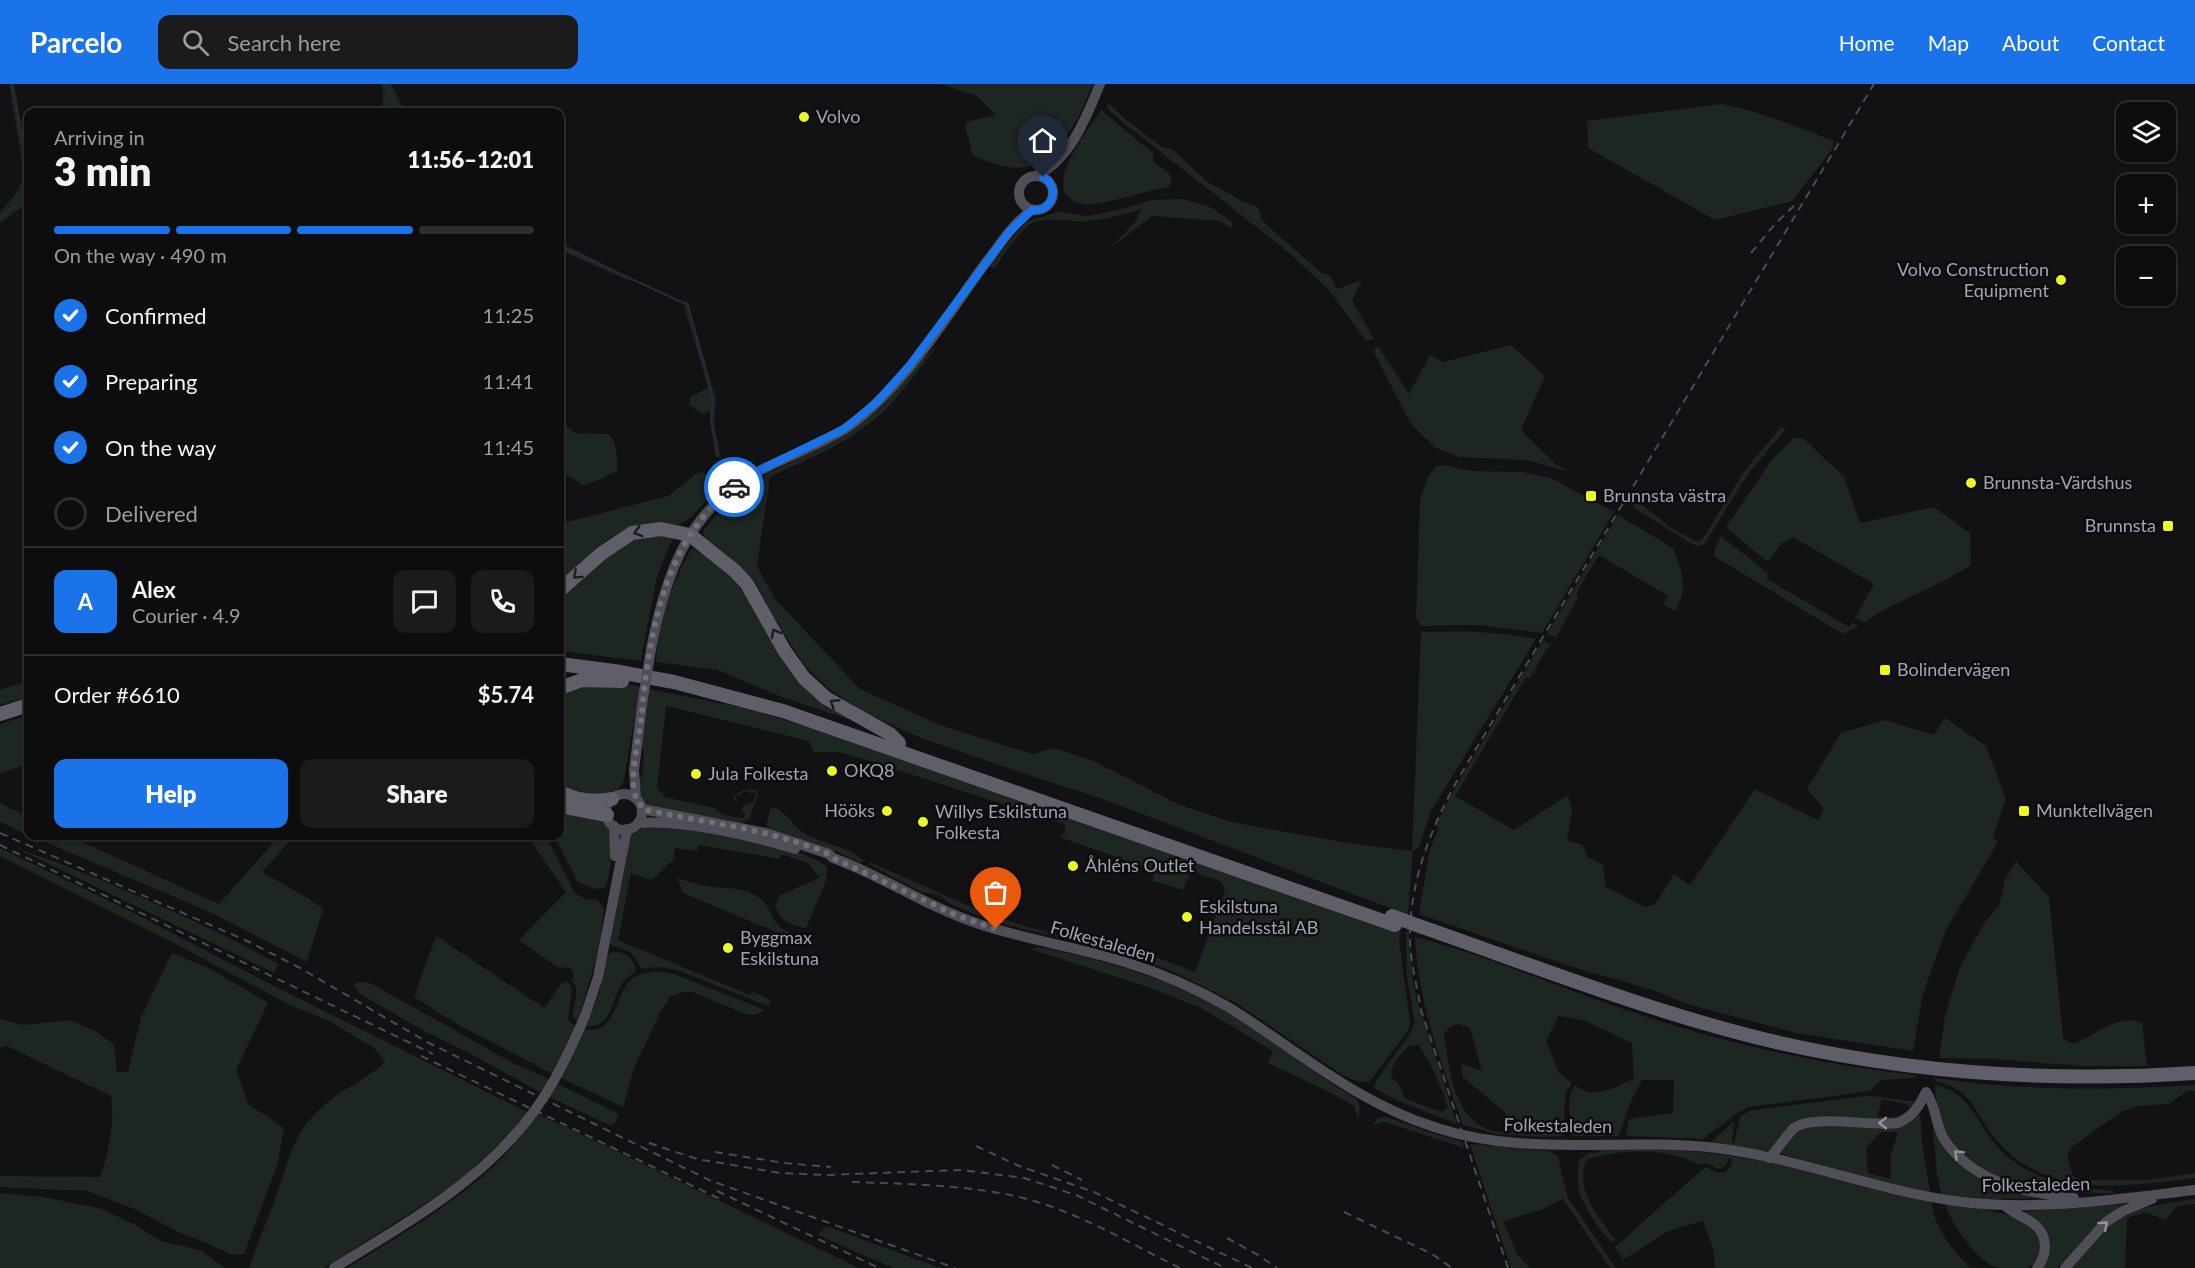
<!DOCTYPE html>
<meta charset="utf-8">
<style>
:root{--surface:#0e0d0e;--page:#1c1b1c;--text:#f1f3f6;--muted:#9b9c9e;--line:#2e2d2e;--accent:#1a73e8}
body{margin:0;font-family:Lato,sans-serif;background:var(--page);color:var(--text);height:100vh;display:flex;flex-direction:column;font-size:22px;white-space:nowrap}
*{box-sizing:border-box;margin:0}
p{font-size:20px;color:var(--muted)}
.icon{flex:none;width:33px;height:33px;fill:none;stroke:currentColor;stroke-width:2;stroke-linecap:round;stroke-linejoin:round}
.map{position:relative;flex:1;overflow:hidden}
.sheet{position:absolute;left:24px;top:24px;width:540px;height:732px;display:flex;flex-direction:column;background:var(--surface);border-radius:12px;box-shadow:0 2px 4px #0004,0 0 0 2px var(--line)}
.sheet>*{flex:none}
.fabs{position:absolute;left:2116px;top:18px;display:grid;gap:12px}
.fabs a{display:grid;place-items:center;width:60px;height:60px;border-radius:12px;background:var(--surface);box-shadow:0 2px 4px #0004,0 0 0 2px var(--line);font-size:30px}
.pin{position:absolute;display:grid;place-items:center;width:51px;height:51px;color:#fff;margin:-62px -26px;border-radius:50% 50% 50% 0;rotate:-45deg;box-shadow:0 0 6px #0007}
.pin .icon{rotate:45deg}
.courier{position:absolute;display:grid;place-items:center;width:60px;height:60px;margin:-30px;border:4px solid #1a73e8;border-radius:50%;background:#fff;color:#222;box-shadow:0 2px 8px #0007}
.overview em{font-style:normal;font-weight:800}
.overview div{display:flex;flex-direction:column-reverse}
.overview{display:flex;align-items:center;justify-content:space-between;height:102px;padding:0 30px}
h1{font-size:39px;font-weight:800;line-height:45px}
.bar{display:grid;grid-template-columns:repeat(4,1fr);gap:9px 6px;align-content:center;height:72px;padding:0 30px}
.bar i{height:8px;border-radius:4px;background:var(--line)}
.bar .on{background:var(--accent)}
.bar p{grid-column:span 4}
.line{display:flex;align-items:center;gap:15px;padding:0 30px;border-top:2px solid var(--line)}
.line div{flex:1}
.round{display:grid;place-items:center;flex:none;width:63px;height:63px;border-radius:12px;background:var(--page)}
ol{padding:0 30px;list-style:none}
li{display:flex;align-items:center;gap:18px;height:66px}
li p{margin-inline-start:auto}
li .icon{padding:6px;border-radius:50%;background:var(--accent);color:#fff;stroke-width:4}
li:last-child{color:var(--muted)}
li i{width:33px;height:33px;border:3px solid var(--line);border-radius:50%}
.button{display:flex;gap:12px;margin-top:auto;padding:12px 30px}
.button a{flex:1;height:69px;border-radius:12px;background:var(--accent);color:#fff;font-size:24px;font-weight:800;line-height:69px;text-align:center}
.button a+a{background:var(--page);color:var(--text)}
header{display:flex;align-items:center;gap:36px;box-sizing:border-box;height:84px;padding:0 30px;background:var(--accent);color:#fff}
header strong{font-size:28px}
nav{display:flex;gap:33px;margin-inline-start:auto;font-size:21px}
.search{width:420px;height:54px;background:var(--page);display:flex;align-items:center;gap:15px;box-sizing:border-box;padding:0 21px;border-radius:12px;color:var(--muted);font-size:22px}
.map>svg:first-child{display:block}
.green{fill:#1e2622;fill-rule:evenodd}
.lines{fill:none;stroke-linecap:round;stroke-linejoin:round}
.stream{stroke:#272a37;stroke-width:2}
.major{stroke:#504e57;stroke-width:10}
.highway{stroke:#5f5e69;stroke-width:14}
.rail{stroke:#4c4b53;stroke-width:2;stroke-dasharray:8 6;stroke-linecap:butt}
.major-bridge{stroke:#504e57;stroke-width:10}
.highway-bridge{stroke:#5f5e69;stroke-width:14}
.oneway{stroke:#1d1c20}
.oneway2{stroke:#9391a1}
.done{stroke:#716f7c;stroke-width:6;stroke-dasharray:0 10.8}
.route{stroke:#1a73e8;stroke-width:8}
.poi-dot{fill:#ecf824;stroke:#0d0c0e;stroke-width:2}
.labels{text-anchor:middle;stroke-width:5;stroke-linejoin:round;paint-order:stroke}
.poi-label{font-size:18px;fill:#a4a2b4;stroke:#0d0c0e;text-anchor:start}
.street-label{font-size:18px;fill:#a4a2b4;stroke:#0d0c0e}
</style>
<header>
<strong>Parcelo</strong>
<div class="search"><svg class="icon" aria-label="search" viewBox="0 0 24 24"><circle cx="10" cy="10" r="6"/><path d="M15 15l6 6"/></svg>Search here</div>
<nav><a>Home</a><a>Map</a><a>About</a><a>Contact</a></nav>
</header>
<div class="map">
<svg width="2195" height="1184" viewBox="0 0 2195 1184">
<rect width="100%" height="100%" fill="#121113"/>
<!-- green -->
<path class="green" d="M9,0h5l14,77v42l-28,20v-11c11,-11 20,-22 24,-38z
M381,0h10l14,28h-28c8,-8 7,-17 4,-28z
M940,0h153l-13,30 -27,47c-38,10 -43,9 -80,-5l-7,-27v-7l30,-7 -19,-19z
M1106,17l18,17 38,29 10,2 37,34 18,9 14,9 17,6 4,12 6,7 52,46 10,4 7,13 25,-9 -10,21 22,38 -8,2 -37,-51 -42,-39 -162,-127 -16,-14z
M1722,20c39,8 74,22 111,37v7l-41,53 -77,19 -127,-72 -1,-27z
M1101,26l53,44 -1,7 16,12 3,8 -3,6c-22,3 -38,10 -59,14 -12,3 -25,5 -36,0 -32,-16 15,-72 27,-91z
M1183,115l27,8 23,15 -1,6 -13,-7 -67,-5 -44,34 28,-29 5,-12c-18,6 -34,10 -53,12 -18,2 -43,-7 -59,4 -12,9 -27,31 -34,44l-6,-3 37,-44 32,-10 30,4 30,-6 33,-10z
M560,158l67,34 3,5 -70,-31z
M687,216l29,99 -2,24 7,35 -5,-1 -6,-46 -8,3 -13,-9 1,-8 18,-9 -25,-86z
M1511,261l34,31 -24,54 36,35 13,7 -43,-12 -68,-3 -23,-9 -25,-24 -38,-73 5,-5 31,48 21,-39 13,7z
M937,262c-16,21 -32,43 -50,62 -31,32 -77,50 -117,69l-13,89 18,33 85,90 80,36 47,15 46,14 20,-6 38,12 89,45 51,17 116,21 65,8 9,-219c39,-1 76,-1 115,7l-105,172 -12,36 -6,4 -5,64 -308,-117 -66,-21 -113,-39 -58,-26 -35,-24 -24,-23 -30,-47 -21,-39 -48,-39 -2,-9 30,-36 32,-20 64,-32z
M560,337l15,12 34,1 6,9 3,27 -19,10 -16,5 -21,-13 -2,-3z
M1781,343l5,2 -38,45 -43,69 -6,3 -5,-1 -59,-36 -3,-6 9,-14 -2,8 2,7 30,24 26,14 5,-2 43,-70z
M1794,354h9l41,39 16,46 74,-16 36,26 1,32c-34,23 -74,34 -107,58l-9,-5 19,-34 -81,-47 -11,6 -12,17h-5l-39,-33 45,-66z
M1444,381l27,6 51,1 29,6 63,34 -72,121 -62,-8 -59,1 -5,-8 4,-118 8,-23 8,-11z
M702,388l12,4 4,6 -1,7c-10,10 -21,26 -33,33 -16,9 -42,-1 -63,10 -23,11 -42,33 -61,50v-6l3,-4 -3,-1v-47l108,-28 28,-22z
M1618,431l55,33c9,25 16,39 2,63l-12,-7 5,-8 -69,-41 -23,38 2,5 -22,39 -9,-3z
M659,451l14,3 -16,38 -16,85 -81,-10v-57l70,-54z
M1721,452l47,37 -1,6 82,48 3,-5 7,4 -16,8 -128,-77 -1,-7z
M692,464c42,21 57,49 78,89 6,10 11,23 19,32 17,21 39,36 61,51l-76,-26 -56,-24 -62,-8c2,-38 16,-81 36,-114z
M1543,556l8,5 -5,5 -16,28 -4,-1 -71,119 59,34 54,-35 4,14 -5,31 15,5 6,12 15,8 3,22 39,20 10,-3 19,-30 16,11 65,-96 63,31 6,-11 -17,-20 34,-56 44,-13 49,15 11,-17 41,28 20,53 -13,38 5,5 -53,90 -23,65 -9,54 -117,-18 -109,-29 -34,-14 -81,-23 -153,-53 11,-65 8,-20 -2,-4 15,-30z
M28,597v16l-28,8v-15z
M587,598l35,1 18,4 -16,93c-5,16 -27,20 -42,16 -7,-2 -15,-6 -22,-9v-94z
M649,605l90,18 81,23 581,202 -2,7 11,84 -3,9 -38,50 -13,-1 -12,-5 -108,-73 -60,-30 -41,-16 -6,-6 2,-5 4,-1 5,6 55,21 30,-82 -5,-9 -29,-10 -8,19 -30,-9 1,-11 -92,-32 4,-13 -202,-66 -25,-7h-25l-5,-11 -143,-35 -9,81 8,10 50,11 7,6 10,3 12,1 1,-5 -4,-2 2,-5 11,-5 2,-6 -1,-3 -4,2 -3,-4 -12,6 1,5 -1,1 -3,-3c5,-9 15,-12 24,-8l1,4 -9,24 -8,4 -89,-15 -6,-4 -4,-6 -4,-12 4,-13 2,-17 -2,-11z
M28,631v49l-28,9v-49z
M0,719l28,14v18l-28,-13z
M776,724c12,6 17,18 28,25 18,11 47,14 60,28l-4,2 -20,-10 -65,-21 -9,-7 4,-16z
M560,725l42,8c16,21 9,43 5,67l-3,4 -10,1 -16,-7 -24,-46h6z
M645,743c11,0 23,0 33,1 29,2 131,21 149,39l-1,14 -20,47c-16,-3 -26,-7 -31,-24l5,-9 39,-17 -11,-15 -27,-9 -1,5 -81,-14 -2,6 -22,-3 -2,13c-9,5 -13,13 -22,19l-20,-7 -13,67 132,55 2,-4 18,9 1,2 -3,4 -88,-35c-13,-4 -24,-5 -38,-2 -3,-4 -6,-10 -9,-14 -6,-7 -17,-6 -24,-12l22,-109z
M31,752h38l150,68 60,-68h9l2,5 -28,31 46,26 15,11 -16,53 -95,-49z
M527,752h19l29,57 10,6 12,1 7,8 -5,40 -21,74 -5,-5c0,-15 9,-26 -2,-38l3,-3 -3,-8 -14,-1 -38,-27 47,-48z
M0,764l126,61 138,72 263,131 -18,23 -53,49 -132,84h-75c8,-26 19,-49 28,-74 13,-35 15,-59 44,-86 19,-18 45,-28 64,-46l-11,-14 -43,-26 -41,-17 -118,-63 -172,-86z
M18,765c41,13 81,30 120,47 48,21 95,42 140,68l-4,9z
M2016,777l33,36 14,141 10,6c21,-7 45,-32 69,-21l5,43h-66l-89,-7 -53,-1 6,-42 15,-49 24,-44 15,-17 6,-26z
M870,778l117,52 41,13 78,20 -1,2 -117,-29 -37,-16 -13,-9 -17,-3 -47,-25 -5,-3z
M677,794c11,3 24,8 36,9 17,1 36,1 49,13 9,7 9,20 18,27 6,5 15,6 20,12l-1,2 -2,2 -21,-8v-3l-93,-39z
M1406,848l3,1 4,48 4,19 40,124 -56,-22 -27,-14 3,-9 33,-45 5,-11 -8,-45zM1418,961c13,19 23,40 30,63l-7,4 -35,-13 -8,-16 -7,-6c0,-13 10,-22 17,-31z
M436,852l108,72 18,-25 6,-2 4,10 -4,27 5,7 4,1 -24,48 -91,-47 -48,-30z
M1415,853c75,19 146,52 220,76 91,31 185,51 281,62l-1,3 -34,2 -10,10 -7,2 -115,15 -10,5 -36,27 -76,-3 -1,-2 3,-14 5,-2 39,-5 1,-33h-32l-11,21 -12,35h-45l-3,-2c0,-14 -6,-38 4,-49 19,16 41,2 59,-7l-2,-35 -49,-23 -24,-4 -13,25 13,32 13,10 -7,11 -1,42 -21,1 -46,-3 -34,-9c-22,-62 -45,-123 -48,-188zM1458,940l12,4 12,43 -21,-8 2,14 40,34 12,14 -5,8c-7,-1 -16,-1 -23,-4 -35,-15 -38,-63 -43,-95l7,-8z
M1038,863c58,11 116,27 169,54 52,27 99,67 149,98l4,8 -2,12 -4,-13c-27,-17 -57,-28 -86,-43l5,-12 -72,-43 -53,-21 -118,-38z
M615,868c11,0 19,7 21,18 -4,5 -10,8 -14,13 -10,15 -10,46 -35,43l12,-33 8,-37 3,-3z
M172,869l39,16 57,34 -32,67 12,34 36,24 -6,35 -34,91 -12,1 -23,-11 -31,-12 -41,-22 -50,-19 -87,-4v-11l100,1c9,-26 15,-53 11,-81l-104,-50 -7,2v-29l22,6 48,-5 27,12 17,13 3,27h11l13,-55z
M658,887l16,3 91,36 -10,5 -9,-1 -54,-22h-9l-13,5 -10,16 -26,55 -11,39 -62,-29 24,-49c31,6 29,-33 46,-49 7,-7 18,-7 27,-9z
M358,898l12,1 145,81 34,15 -9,13 -69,-38 -47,-23 -64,-37 -6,-9z
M1935,994c85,13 174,12 260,7v6h-8l-18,13 -31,2 -17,6 -49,35 -5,8 6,21 9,4h65l48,-7v5c-71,8 -151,23 -202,-42 -20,-27 -21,-46 -58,-55z
M558,1000l61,30 -5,10 -5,1 -60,-28z
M1935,1001c35,7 40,35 60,59 31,36 74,43 118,47v2c-78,2 -175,-11 -178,-108z
M1867,1012c16,0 31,5 47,5l1,5 -16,13 -11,2 -74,-4 -38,29 -10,5 -55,-9 23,-21 -2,22h2l6,-26 11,-7zM1882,1015l25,5 2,5c-9,10 -20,8 -32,8z
M537,1030l29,13 293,141h-512c52,-32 108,-64 152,-107 14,-14 26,-31 38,-47z
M1919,1030l2,5 1,24 8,49 -38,-7 -113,-32 12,-17 16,-10 74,2zM1881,1048h17l-7,22v25l-23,-6 -2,-25z
M1387,1033l42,15 34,10 1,6 -79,-26 -13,3 6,-7z
M1932,1035l26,41 92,38 -56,1 -52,-4 -5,-19z
M1470,1060l79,7 9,5 9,40 49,72h-6l-47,-69 -22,11 -38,11 14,33 13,14h-19z
M1654,1064c46,4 91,8 136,19 47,12 94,26 142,35 1,24 22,51 39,66h-256l-2,-19 -10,-28 -35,10 -45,29 -8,-13 82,-73 9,-7c12,7 26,9 26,-9h-3c-4,14 -12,12 -22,5l-8,2c-32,-18 -79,-16 -113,-5 -11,31 12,57 30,80l-4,2c-10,-7 -28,-36 -32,-48 -3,-11 -3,-24 -1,-34l10,-7 10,-1v-3z
M0,1109l43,4 59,12 32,15 27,17 39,9 25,18h-225z
M2195,1115v5l-18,2 -12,14 -20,-8 -18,6 -2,50h-54c9,-12 18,-26 29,-36 26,-25 61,-28 95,-33z
M1945,1120c24,4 95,7 96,41 0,9 -6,19 -13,23 -9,0 -20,0 -29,0 -22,-5 -47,-44 -54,-64z
M2128,1120l-27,18 -43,46h-16l8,-25 -31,-31z
M826,1142l114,42h-47l-75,-33z"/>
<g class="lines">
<!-- stream -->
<path class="stream" d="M12,0l16,89
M385,0l14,28
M386,28l9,-5
M0,134l28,-22
M560,162l128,59 23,86 2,10 -2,19 6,35"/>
<!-- major -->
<path class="major" d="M1037,91c33,-15 50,-59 63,-91
M1019 109a17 17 0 1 1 34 0a17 17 0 1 1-34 0Z
M651,565c15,-78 39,-144 114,-181 26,-13 53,-23 78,-38 19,-12 36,-29 51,-45 34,-37 61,-80 90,-120 15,-19 28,-41 48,-55
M606 728a18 18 0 1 1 36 0a18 18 0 1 1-36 0Z
M636,714l-2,-28 8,-65
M642,725l124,24 63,21 4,4c50,18 94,49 146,66 48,16 98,23 146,38 36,11 72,27 105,46 68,43 126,94 204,119 93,31 187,10 282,21 84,10 163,44 247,54 77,9 155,-3 232,-12
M638,739c47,-3 112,12 157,26
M614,742l1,30
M585,932l13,-39 29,-148
M1769,1074c9,-9 16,-21 25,-30 18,-14 79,-1 104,-5 16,-7 21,-17 28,-31 10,13 9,32 18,47 29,44 82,54 130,59
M2004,1121c9,9 20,11 30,19 14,11 14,30 3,44
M334,1184c63,-39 128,-75 178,-130
M2065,1184l41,-46 17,-11 29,-12"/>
<!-- highway -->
<path class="highway" d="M560,506l42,-37 30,-20 29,-4 29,6 45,36 12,13 37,66 20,28 22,20 64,36 9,9
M560,580l54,7 60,11 109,29 612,214
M560,604l22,-8 40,1
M0,630l28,-9
M560,708c17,9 33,11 52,7
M560,722l47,9
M1422,843c118,41 236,88 358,116 136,31 277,39 415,30"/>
<!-- rail -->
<path class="rail" d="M1751,169l24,-29 22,-21
M0,749l247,108 53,27 127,74 282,138 246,88
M0,761l433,209
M421,972l301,144
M649,1059l48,16 83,14 45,2 137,-5 62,8 52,17 149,73
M976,1062l43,20 75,26 158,76
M715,1068l69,11 47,4
M1052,1081l30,15
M852,1098c57,2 128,3 182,19 51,15 99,44 146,67
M717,1107l162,77
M1344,1128l88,42 20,14
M1227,1154l31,17 19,13
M1508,1184l-87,-258c-4,-24 -11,-49 -11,-73 0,-57 21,-109 48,-158l416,-695"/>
<!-- major-bridge -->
<path class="major-bridge" d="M642,621l9,-56
M512,1054c34,-36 54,-78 73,-122"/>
<!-- highway-bridge -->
<path class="highway-bridge" d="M1392,832l30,11"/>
</g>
<!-- one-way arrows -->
<defs><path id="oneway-chevron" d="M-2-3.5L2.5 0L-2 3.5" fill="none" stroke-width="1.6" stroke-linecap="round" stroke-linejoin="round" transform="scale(1.5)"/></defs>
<g class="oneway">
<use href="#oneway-chevron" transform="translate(638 448) rotate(164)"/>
<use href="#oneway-chevron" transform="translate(577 491) rotate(138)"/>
<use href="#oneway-chevron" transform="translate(775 549) rotate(-118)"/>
<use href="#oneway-chevron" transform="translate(834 619) rotate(-147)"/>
</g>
<g class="oneway2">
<use href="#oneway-chevron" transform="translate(1883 1039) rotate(180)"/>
<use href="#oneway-chevron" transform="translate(1958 1070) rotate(-136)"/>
<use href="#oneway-chevron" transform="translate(2104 1141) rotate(-41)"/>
</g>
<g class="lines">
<!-- done -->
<path class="done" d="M734,403c-71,54 -85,149 -93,233 -2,19 -13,61 -5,77 2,5 5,7 6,12 53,12 106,17 157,34 11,4 26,7 34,15l125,58 38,13"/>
<!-- route -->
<path class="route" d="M734,403l28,-18 82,-40 32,-26 34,-38 99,-133 23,-22c13,1 21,-6 21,-20l-4,-9 -6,-4"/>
</g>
<!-- markers -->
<g class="poi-dot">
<circle cx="804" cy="33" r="6"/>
<circle cx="2061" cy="196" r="6"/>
<circle cx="1971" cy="399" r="6"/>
<rect x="1585" y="406" width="12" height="12" rx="3"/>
<rect x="2162" y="436" width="12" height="12" rx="3"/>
<rect x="1879" y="580" width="12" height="12" rx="3"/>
<circle cx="832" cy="687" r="6"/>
<circle cx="696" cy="690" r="6"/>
<circle cx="887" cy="727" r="6"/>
<rect x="2018" y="721" width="12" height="12" rx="3"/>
<circle cx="923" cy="738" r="6"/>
<circle cx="1073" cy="782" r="6"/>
<circle cx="1187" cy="833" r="6"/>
<circle cx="728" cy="864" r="6"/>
</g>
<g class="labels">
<!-- poi labels -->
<g class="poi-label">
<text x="816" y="39">Volvo</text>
<text x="2049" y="192" text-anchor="end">Volvo Construction<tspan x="2049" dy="21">Equipment</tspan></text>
<text x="1983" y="405">Brunnsta-Värdshus</text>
<text x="1603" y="418">Brunnsta västra</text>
<text x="2156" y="448" text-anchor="end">Brunnsta</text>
<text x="1897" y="592">Bolindervägen</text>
<text x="844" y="693">OKQ8</text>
<text x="708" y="696">Jula Folkesta</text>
<text x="875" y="733" text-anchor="end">Hööks</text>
<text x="2036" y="733">Munktellvägen</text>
<text x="935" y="734">Willys Eskilstuna<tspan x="935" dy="21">Folkesta</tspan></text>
<text x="1085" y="788">Åhléns Outlet</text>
<text x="1199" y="829">Eskilstuna<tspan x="1199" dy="21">Handelsstål AB</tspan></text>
<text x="740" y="860">Byggmax<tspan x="740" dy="21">Eskilstuna</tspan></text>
</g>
<!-- street labels -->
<g class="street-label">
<text transform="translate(1103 858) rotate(16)" y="6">Folkestaleden</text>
<text transform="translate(1558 1042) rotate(1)" y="6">Folkestaleden</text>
<text transform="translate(2036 1101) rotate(-1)" y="6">Folkestaleden</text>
</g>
</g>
</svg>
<div class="fabs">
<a><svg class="icon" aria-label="layers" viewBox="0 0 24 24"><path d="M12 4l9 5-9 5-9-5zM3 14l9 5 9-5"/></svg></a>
<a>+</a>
<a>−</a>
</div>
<div class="pin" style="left:996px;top:845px;background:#ea580c"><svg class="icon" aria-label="bag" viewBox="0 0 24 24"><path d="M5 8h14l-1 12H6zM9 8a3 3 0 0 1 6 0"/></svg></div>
<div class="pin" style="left:1043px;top:93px;background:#1f2937"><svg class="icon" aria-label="home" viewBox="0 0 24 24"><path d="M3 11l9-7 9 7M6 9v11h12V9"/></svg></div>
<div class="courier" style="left:734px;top:403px"><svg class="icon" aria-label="car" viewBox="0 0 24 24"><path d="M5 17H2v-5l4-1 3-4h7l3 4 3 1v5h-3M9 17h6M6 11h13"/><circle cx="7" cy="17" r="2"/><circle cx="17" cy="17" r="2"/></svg></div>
<section class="sheet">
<div class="overview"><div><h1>3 min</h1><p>Arriving in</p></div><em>11:56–12:01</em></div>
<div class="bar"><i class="on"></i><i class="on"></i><i class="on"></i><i></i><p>On the way · 490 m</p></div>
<ol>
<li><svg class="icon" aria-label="check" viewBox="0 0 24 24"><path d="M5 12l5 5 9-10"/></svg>Confirmed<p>11:25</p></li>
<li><svg class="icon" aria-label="check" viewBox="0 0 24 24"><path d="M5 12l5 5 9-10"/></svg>Preparing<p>11:41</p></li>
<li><svg class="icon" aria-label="check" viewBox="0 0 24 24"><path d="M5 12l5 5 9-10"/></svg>On the way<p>11:45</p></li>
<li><i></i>Delivered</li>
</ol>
<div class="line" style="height:108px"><b class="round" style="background:var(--accent);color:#fff">A</b><div><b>Alex</b><p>Courier · 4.9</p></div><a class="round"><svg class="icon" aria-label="chat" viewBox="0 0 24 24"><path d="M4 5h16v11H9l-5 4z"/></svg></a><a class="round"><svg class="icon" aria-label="phone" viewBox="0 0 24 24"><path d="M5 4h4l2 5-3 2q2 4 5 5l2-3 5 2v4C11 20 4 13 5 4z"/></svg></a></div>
<div class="line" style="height:78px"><div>Order #6610</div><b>$5.74</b></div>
<div class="button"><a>Help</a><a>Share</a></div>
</section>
</div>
